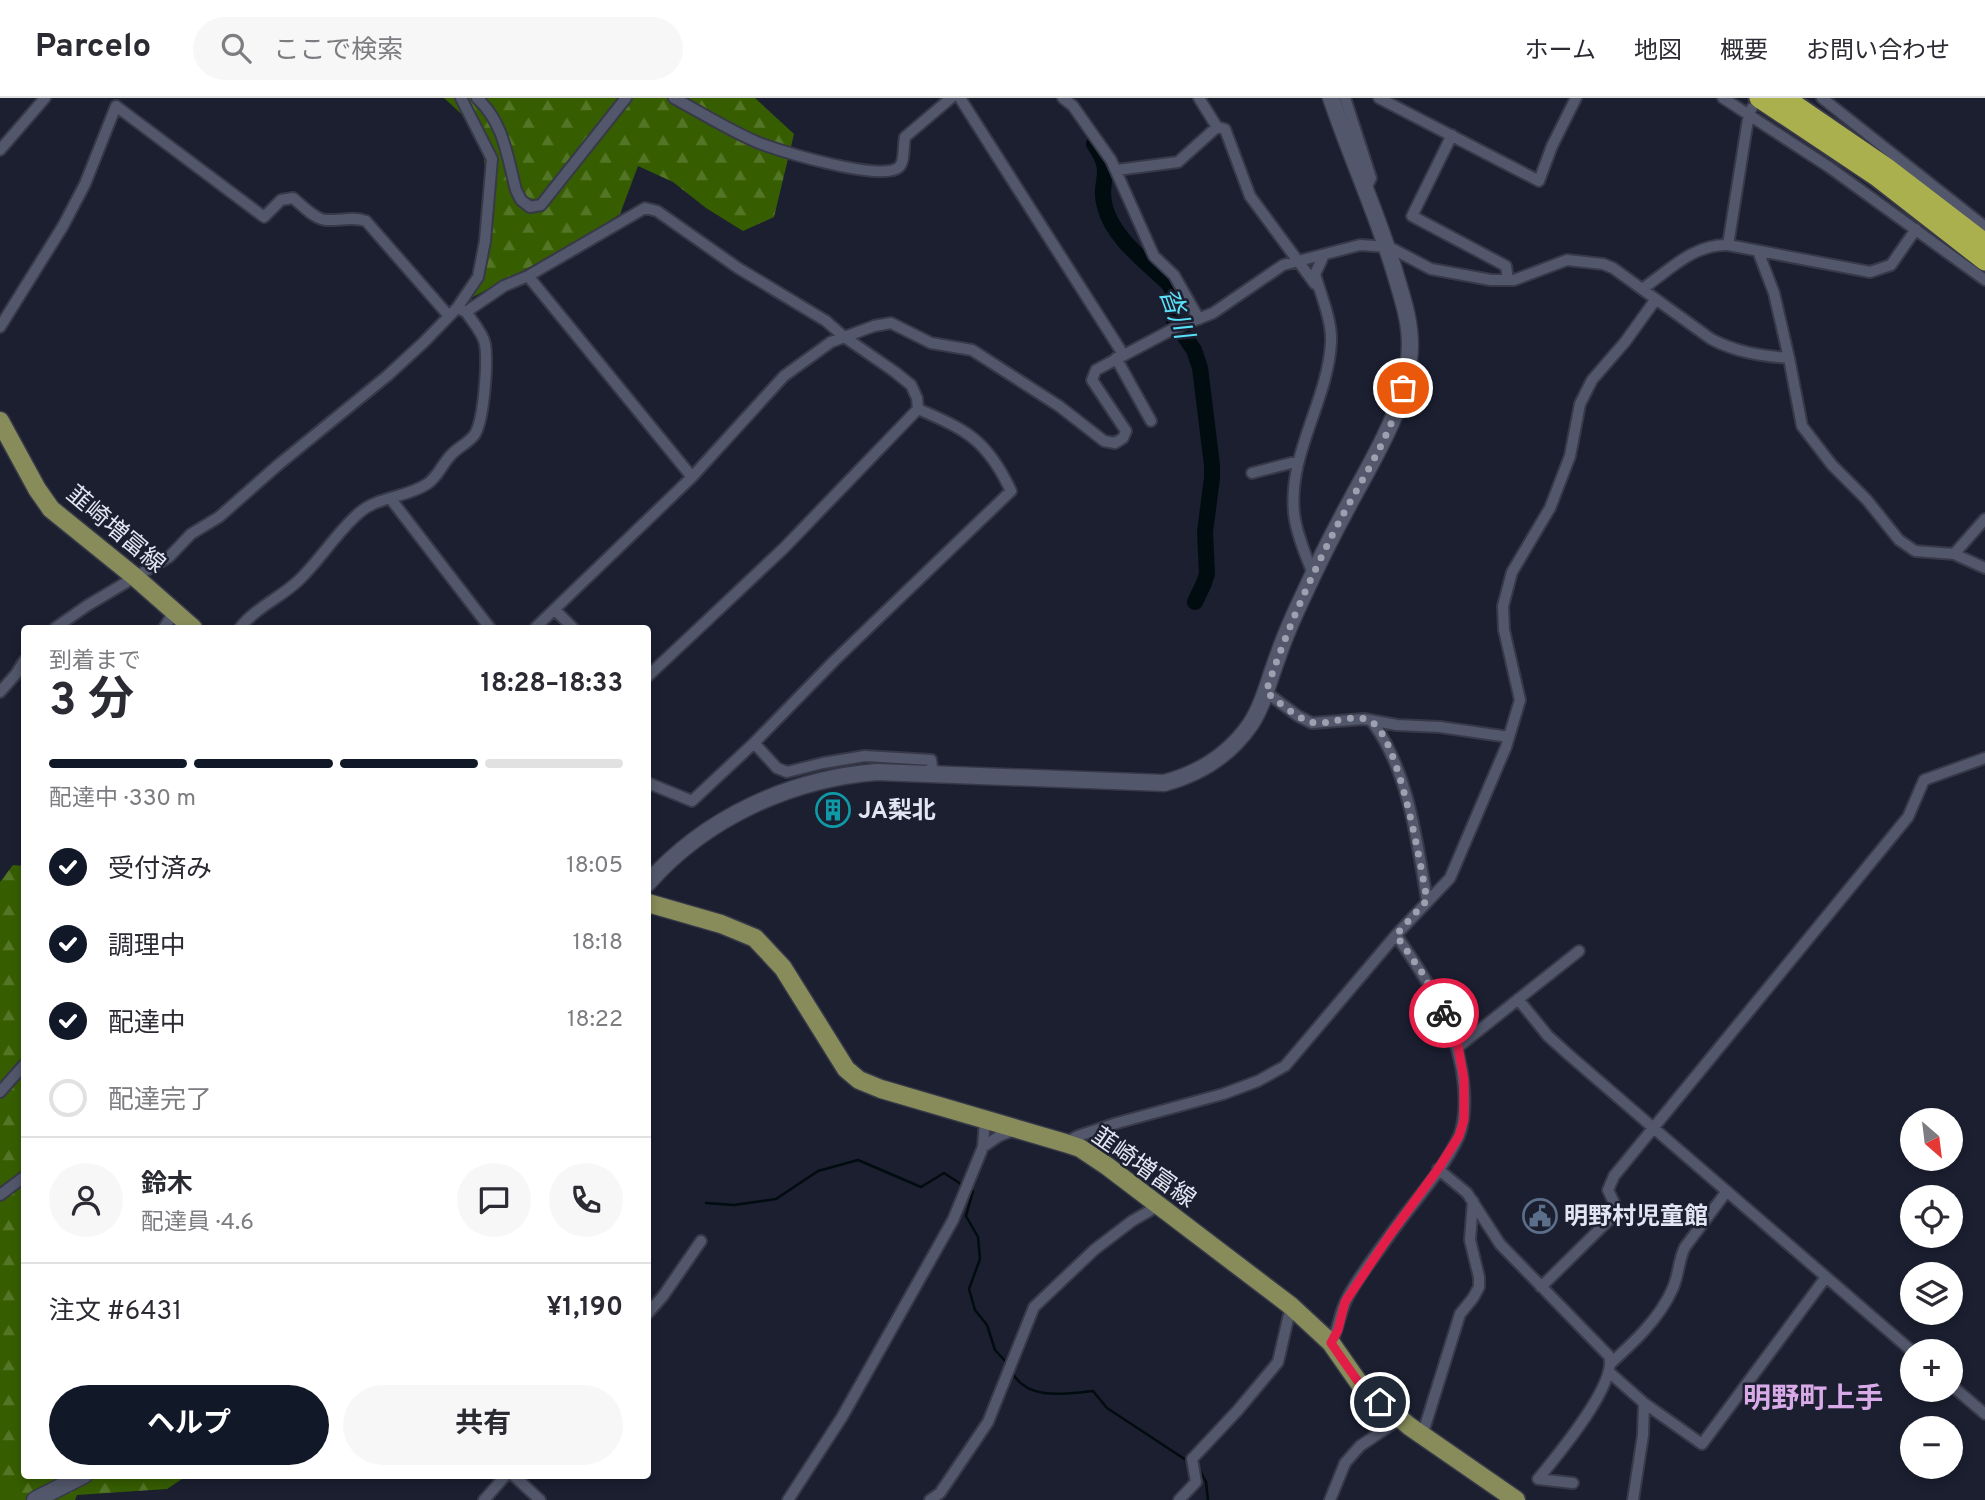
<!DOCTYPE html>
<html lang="ja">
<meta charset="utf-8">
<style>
:root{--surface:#fff;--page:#f7f7f7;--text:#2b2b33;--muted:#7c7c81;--line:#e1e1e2;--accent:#111827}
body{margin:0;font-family:Overpass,"Noto Sans JP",sans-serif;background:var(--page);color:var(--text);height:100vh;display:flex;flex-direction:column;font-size:26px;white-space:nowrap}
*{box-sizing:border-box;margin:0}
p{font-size:23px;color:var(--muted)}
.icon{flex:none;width:38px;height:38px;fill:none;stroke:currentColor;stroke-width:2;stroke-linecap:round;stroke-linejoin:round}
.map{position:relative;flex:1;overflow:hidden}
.sheet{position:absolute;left:21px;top:527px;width:630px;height:854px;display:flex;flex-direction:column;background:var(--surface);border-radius:7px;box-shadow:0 4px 10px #0003}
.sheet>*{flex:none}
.needle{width:46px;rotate:152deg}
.fabs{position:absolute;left:1900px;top:1010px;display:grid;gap:14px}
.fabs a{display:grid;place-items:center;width:63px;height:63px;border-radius:50%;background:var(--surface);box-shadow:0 4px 10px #0003;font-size:35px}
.pin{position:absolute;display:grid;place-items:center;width:60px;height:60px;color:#fff;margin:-30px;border:4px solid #fff;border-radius:50%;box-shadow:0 2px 7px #0007}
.courier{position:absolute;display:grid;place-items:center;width:70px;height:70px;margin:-35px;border:5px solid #e11d48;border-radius:50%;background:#fff;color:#222;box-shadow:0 2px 9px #0007}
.overview em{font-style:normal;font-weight:700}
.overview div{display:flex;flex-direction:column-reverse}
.overview{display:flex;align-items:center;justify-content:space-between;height:119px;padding:0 28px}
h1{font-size:46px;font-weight:700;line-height:52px}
.bar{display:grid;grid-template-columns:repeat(4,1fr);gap:10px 7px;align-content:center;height:84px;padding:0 28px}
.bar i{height:9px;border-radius:5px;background:var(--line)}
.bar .selected{background:var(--accent)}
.bar p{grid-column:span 4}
.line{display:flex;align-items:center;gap:18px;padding:0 28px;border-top:2px solid var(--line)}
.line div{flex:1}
.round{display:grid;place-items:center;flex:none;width:74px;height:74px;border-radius:37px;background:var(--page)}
ol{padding:0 28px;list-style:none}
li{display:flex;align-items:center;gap:21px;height:77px}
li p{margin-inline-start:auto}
li .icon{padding:7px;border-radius:50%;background:var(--accent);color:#fff;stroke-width:4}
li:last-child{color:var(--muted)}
li i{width:38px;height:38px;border:4px solid var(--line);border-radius:50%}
.cta{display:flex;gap:14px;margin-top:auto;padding:14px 28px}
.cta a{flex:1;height:80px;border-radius:42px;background:var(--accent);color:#fff;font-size:28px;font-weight:700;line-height:80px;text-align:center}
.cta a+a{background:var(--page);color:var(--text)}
header{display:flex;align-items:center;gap:42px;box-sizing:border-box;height:98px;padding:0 35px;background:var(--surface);border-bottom:2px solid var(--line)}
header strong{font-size:33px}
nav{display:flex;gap:38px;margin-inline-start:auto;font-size:24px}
.search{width:490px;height:63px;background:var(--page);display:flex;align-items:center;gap:18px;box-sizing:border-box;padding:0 24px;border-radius:38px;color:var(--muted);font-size:26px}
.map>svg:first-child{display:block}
.forest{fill:url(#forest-firs)}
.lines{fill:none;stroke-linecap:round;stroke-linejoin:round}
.stream{stroke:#000c0f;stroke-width:2.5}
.river{stroke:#000c0f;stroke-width:16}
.street-casing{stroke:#373948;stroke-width:14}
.secondary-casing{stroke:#373948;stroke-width:19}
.primary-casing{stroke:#373948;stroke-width:21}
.highway-casing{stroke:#373948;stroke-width:23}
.street{stroke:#52576b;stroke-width:10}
.secondary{stroke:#52576b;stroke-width:16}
.primary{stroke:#878c5a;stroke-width:18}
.highway{stroke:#abb04e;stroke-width:19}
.done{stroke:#9da0ae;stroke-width:7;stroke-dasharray:0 12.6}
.route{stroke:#e11d48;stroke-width:9}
.labels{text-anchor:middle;stroke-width:5;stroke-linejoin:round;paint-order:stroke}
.street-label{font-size:24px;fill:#e3e6f2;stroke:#1b1f30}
.poi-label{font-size:24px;font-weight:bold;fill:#e3e6f2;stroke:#1b1f30;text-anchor:start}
.water-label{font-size:26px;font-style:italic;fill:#59e3fb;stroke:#1b1f30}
.quarter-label{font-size:28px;font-weight:bold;fill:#d9aae8;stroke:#1b1f30}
</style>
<header>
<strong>Parcelo</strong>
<div class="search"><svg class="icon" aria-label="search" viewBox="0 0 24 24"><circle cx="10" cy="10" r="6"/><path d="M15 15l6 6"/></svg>ここで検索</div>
<nav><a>ホーム</a><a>地図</a><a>概要</a><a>お問い合わせ</a></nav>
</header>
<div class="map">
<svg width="1985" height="1402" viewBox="0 0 1985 1402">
<defs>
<pattern id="forest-firs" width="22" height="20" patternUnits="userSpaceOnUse" patternTransform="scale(1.75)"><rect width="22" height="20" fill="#365e00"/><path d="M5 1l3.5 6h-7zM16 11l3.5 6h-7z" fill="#537526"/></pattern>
</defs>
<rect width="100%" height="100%" fill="#1b1f30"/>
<!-- forest -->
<path class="forest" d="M444,0h311l39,36 -20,83 -31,14 -37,-23 -33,-26 -35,-16 -18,48 -45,29 -102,54 19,-78 -10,-75 -14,-24z
M13,767l11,1v609h164l-21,14 -90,6 -2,5h-75v-618z"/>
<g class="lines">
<!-- stream -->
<path class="stream" d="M970,1091l3,2 -7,25 12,21 2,22 -11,30 6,21 12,15 8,25 12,13
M706,1105l28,2 42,-6 42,-28 40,-11 63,27 23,-14 20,13
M1012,1274c15,29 53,22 81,19l14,17 82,54
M1198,1369l8,15 2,18"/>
<!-- river -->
<path class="river" d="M1094,46c22,31 3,35 11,63 8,31 41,55 63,76l4,6 2,32 20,29 6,18 12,97v13l-7,54 2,42 -3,9 -9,19"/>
<!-- street casing -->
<g class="street-casing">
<path id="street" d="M477,0c27,25 30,58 39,92l5,10 9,7 11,-2 85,-107
M674,0c28,15 56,33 85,45 22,8 124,40 140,24 6,-5 4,-22 6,-30l46,-39
M960,0l163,256
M1063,0l10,8 38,54 43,96 20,19 25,44
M1199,0l18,29 8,2 25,67 65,88
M1345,0l26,80 -5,10
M1379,0l160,83 13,-35 24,-48
M1723,0l106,69 156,113
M1822,0l163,129
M1452,37l-40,81 94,50 2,14
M0,52l45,-52
M1117,72l61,-8 39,-35
M1728,147l142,27 21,-7 25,-36
M1758,153l16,42 15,65
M528,178l117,-68 12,3 81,57 88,53 17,15 52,36 16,13 6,13 1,11c49,21 69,31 93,82l-176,169 -81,83 23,25 10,4 36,-9 42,-7 66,4 2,13
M1642,191c28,-19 51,-45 86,-44l21,-132 3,-5
M457,210l21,-31 7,-36 7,-82 -31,-61
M0,229l63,-101 22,-42 31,-78 148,111 17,-17 12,-2c9,7 21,21 33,22 15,1 26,-4 40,1l83,95
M1116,260l35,63
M1252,375l47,-12
M390,400l100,130
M1954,456l31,-35
M1313,476c-7,-18 -17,-41 -19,-61 -6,-60 34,-112 37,-171 1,-22 -10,-46 -16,-68l9,-19
M555,512l18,18
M55,530l33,-23 81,-48 22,-23 28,-17 59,-52 109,-89 37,-34 33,-34 9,4 38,-26 24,-10 164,201
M164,530l10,-16
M240,530c15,-20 40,-30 58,-47 22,-21 39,-49 61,-68 19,-17 47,-15 68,-29 11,-7 15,-20 24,-29 7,-8 18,-12 24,-21 9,-15 13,-72 10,-90 -2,-11 -13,-23 -19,-32
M535,530l157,-151 92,-101 47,-34 43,-16 17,-3 40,20 41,7 87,56 45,35 11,2 8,-5 3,-7 -34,-51 4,-10 79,-42 38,-15 70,-48 77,-20 29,2 42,22 60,11h23l53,-20 36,4 10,4 98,71c25,13 50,17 78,19l13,68 30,39 35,35 32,40 16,11 39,3 31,14
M648,578l136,-128 134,-139
M0,594l16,-18 8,-13
M1266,594l32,24 14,7 52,-4 33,6 43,2 69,10
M1373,625c36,49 44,119 54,177
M648,685l44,18 62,-58
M1518,901l30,37 21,19 344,297
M1458,949l121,-96
M0,994l24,-27
M1065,1045l13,-7 39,-13 106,-29 35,-13 27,-15 111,-131 54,-57 56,-131 14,-47 -16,-70 -1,-24 9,-34 38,-64 20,-52 10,-52 12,-24 33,-38 31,-43
M983,1049l16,-11 15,-6
M1438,1071l29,24 33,51 109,112c9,28 -53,101 -71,123l35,4
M0,1097l24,-18
M1541,1189l71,-70 4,-10 -8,-17 6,-14 294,-359 16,-37 61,-22
M648,1215l15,-17 38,-55
M1331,1245c7,-13 8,-27 14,-40 8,-20 34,-52 47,-71 22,-31 51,-61 67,-96 6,-15 6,-32 5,-47 -4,-59 -35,-107 -68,-154
M1611,1265c23,-21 48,-44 61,-73 7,-14 6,-29 13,-43l42,-56
M1609,1274l35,31 -1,32 -10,65
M1951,1287l34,29
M1644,1305l58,41 124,-167
M1422,1338l38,-122 13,-16 6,-11v-10l-9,-37 3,-39
M513,1377l27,25
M484,1402l22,-25
M788,1402l54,-83 111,-197 30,-73 2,-28
M930,1402l10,-7 48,-71 46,-115 60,-57 38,-29 26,-15
M1179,1402l17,-18 -4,-23 46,-49 40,-48 13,-56
M1330,1402l15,-37 15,-17 40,-27"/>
</g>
<!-- secondary casing -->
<g class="secondary-casing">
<path id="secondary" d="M648,785c57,-65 142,-104 229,-111l287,11c34,-9 65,-28 86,-58 14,-21 19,-46 28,-69 7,-21 17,-43 27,-64 15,-33 32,-66 50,-99 25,-46 54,-94 55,-148 0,-26 -8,-48 -15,-72 -18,-60 -44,-116 -64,-175
M35,1402l49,-25"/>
</g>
<!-- primary casing -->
<g class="primary-casing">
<path id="primary" d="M0,323l37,68 14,20 84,68 58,51
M648,805l73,21 34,14 28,30 63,101 13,11 22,9 184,54 15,5 27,18 184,140 40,37 28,40 50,43 107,74"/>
</g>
<!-- highway casing -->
<g class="highway-casing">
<path id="highway" d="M1759,0l117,78 109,85
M1785,0l101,69 99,76"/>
</g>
<!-- street -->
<use href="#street" class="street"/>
<!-- secondary -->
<use href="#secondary" class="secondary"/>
<!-- primary -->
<use href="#primary" class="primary"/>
<!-- highway -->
<use href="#highway" class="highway"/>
</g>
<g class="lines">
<!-- done -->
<path class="done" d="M1403,290c-12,49 -42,92 -65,136 -28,54 -53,110 -72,168 13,10 28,24 44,30 18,5 46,-12 63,1 26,18 48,143 54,177l-31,35 27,39 21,39"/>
<!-- route -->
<path class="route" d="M1380,1304l-21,-19 -28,-40 7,-13 7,-28 42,-63 51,-70 21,-33 5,-16v-41l-6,-33 -14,-33"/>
</g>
<!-- icons -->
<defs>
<g id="building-ring" transform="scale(1.75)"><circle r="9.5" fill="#1b1f30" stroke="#0f9aa8" stroke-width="1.5"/><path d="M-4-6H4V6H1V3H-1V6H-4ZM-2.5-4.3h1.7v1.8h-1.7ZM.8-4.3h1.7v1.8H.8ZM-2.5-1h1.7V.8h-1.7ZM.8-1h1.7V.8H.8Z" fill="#0f9aa8"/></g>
<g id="civic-ring" transform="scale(1.75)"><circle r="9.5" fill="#1b1f30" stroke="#5c6f8a" stroke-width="1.5"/><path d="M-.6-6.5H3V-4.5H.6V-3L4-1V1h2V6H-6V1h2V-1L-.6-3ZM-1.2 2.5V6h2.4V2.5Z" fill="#5c6f8a"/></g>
</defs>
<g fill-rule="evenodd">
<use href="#building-ring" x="833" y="712"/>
<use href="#civic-ring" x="1540" y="1118"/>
</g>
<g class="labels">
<!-- street labels -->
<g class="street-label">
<text transform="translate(116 431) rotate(40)" y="8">韮崎増富線</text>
<text transform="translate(1144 1069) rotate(35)" y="8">韮崎増富線</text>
</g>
<!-- poi labels -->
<g class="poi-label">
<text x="858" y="720">JA梨北</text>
<text x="1564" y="1126">明野村児童館</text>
</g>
<!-- water labels -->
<g class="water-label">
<text transform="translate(1177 215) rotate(70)" y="9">沓川</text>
</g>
<!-- quarter labels -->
<g class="quarter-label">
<text x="1813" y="1309">明野町上手</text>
</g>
</g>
</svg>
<div class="fabs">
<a><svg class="needle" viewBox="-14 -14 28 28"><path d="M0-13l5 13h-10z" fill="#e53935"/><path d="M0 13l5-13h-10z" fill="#7c7c81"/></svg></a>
<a><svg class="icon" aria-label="locate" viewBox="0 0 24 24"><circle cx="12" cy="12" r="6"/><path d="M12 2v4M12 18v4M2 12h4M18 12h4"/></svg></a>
<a><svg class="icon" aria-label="layers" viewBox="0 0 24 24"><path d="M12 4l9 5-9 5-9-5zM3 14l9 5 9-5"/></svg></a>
<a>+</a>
<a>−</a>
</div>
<div class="pin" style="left:1403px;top:290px;background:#ea580c"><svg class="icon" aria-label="bag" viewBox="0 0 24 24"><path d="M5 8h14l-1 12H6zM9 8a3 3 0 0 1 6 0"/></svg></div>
<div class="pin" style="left:1380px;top:1304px;background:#1f2937"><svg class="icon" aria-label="home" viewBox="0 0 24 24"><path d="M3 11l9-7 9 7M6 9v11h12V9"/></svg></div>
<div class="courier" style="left:1444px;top:915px"><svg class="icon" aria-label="bike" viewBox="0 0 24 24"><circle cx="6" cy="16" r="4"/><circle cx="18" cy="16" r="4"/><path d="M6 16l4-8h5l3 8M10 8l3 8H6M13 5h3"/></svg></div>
<section class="sheet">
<div class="overview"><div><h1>3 分</h1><p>到着まで</p></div><em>18:28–18:33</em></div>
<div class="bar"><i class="selected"></i><i class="selected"></i><i class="selected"></i><i></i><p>配達中 · 330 m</p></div>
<ol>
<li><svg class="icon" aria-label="check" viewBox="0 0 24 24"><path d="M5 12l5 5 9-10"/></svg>受付済み<p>18:05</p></li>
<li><svg class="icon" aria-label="check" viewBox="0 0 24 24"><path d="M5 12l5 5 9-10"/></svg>調理中<p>18:18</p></li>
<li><svg class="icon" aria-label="check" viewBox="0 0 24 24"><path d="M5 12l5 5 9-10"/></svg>配達中<p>18:22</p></li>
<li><i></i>配達完了</li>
</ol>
<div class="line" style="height:126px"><a class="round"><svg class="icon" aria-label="person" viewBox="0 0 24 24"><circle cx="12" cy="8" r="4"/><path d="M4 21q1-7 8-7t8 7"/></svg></a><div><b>鈴木</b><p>配達員 · 4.6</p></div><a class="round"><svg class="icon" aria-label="chat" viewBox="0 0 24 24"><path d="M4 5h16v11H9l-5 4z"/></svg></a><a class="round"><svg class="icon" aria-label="phone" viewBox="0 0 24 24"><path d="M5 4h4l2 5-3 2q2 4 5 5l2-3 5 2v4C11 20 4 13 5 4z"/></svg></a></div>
<div class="line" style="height:91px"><div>注文 #6431</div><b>¥1,190</b></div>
<div class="cta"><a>ヘルプ</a><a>共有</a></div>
</section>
</div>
